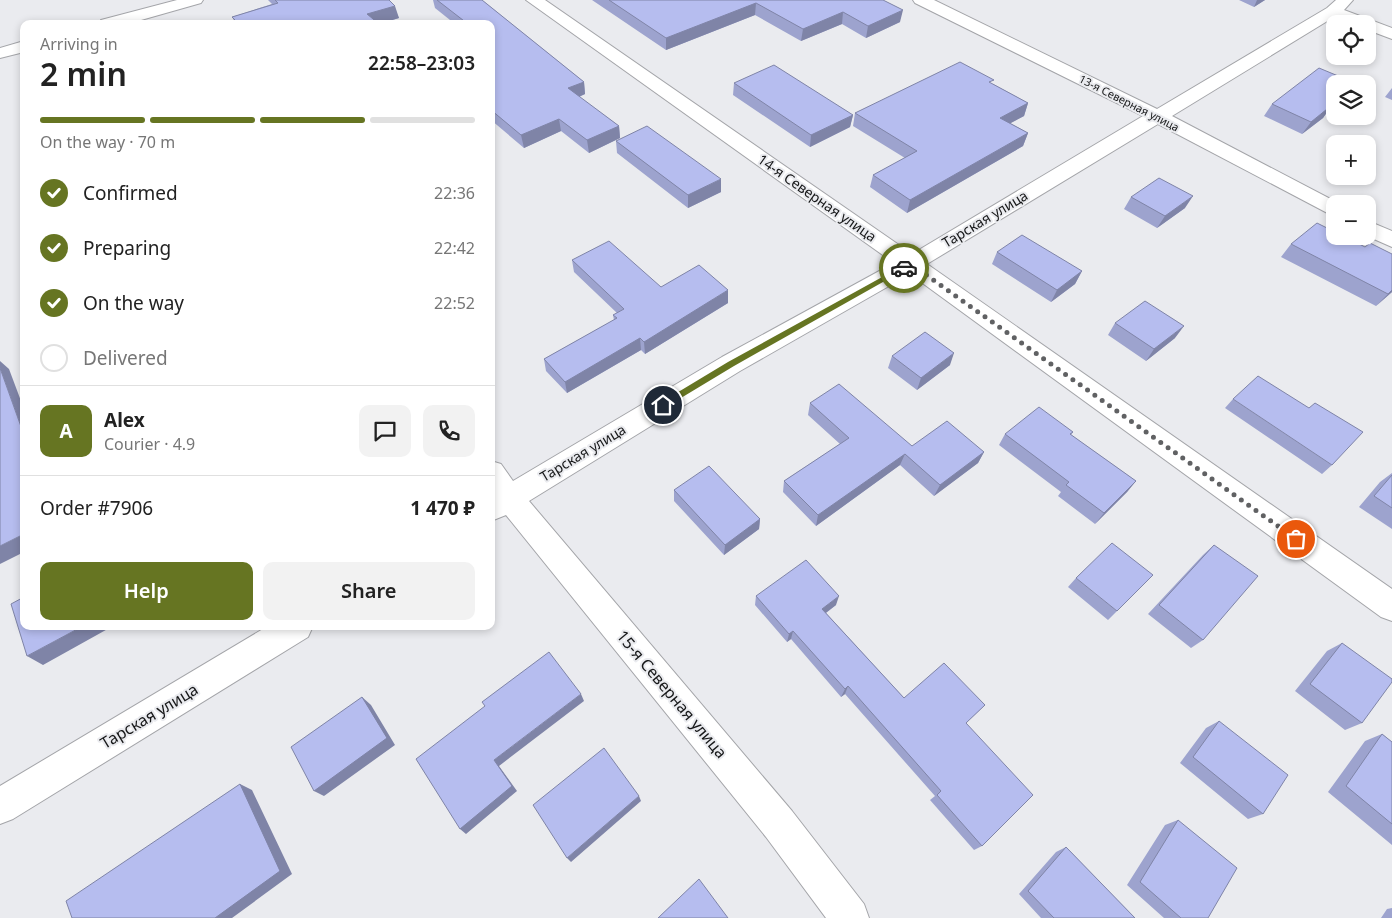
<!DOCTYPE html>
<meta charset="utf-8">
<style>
:root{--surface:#fff;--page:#f2f2f2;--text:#222;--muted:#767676;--line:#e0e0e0;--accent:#667522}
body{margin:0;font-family:"Noto Sans",sans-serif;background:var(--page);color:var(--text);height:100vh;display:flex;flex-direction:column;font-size:19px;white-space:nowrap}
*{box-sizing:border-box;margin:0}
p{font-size:16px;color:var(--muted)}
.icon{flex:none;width:28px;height:28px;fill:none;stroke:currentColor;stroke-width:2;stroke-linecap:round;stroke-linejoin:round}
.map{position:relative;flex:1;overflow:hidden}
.panel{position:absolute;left:20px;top:20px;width:475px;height:610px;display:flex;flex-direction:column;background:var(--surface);border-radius:10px;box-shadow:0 2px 8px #0003}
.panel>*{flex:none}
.buttons{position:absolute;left:1326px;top:15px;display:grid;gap:10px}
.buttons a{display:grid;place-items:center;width:50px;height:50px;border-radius:10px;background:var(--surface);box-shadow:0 2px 8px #0003;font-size:25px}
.pin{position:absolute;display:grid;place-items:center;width:42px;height:42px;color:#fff;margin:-21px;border:2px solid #fff;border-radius:50%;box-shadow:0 1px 5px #0007}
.courier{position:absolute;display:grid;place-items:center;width:50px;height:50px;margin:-25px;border:4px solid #667522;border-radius:50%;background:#fff;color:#222;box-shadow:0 1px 6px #0007}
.head em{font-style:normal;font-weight:600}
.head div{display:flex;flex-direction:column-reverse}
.head{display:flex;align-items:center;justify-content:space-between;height:85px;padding:0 20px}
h1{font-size:32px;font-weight:600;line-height:38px}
.bar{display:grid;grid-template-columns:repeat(4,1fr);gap:8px 5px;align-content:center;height:60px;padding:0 20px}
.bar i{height:6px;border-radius:4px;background:var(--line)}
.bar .on{background:var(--accent)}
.bar p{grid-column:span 4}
.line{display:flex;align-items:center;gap:12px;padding:0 20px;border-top:1px solid var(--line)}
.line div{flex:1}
.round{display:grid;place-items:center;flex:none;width:52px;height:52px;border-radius:10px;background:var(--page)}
ol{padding:0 20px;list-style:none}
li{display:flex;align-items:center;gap:15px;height:55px}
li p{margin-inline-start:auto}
li .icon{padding:5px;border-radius:50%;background:var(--accent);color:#fff;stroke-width:4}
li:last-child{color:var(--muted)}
li i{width:28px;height:28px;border:2px solid var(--line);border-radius:50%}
.primary-button{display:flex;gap:10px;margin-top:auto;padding:10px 20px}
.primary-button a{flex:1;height:58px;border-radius:10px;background:var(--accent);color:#fff;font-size:20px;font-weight:600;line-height:58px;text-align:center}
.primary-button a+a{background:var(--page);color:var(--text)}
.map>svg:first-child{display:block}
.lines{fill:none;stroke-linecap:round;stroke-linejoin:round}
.minor-casing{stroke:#a4a5a9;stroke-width:2}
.minor{fill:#fff;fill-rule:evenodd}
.wall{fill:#9da3ce}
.shaded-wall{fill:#7f84a7}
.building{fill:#b6bdef;stroke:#7f84a7}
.route{fill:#667522}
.done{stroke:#606163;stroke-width:5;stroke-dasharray:0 9}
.labels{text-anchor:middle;stroke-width:4;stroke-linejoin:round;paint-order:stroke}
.far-street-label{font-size:11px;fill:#161718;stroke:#eaebef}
.street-label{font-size:14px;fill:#161718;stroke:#eaebef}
.near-street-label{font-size:16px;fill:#161718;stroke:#eaebef}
</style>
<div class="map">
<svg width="1392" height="918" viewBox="0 0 1392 918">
<rect width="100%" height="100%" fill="#eaebef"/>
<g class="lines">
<!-- minor casing -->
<g class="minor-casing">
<path id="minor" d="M177,0h26l-2,3 -74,21h-28l2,-4z
M526,0h19l367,254 231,-138 -228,-113 -2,-3h21l223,109 170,-101 9,-8h17l-9,10 48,18v11l-24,-9v-6h-17l-17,-7 -162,99 168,88h-5v13l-177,-93 -231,140 465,325v32l-11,-4 -471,-343 -170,97 -211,130 263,310 72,93 5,14h-43l-60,-81 -260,-322 -15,6v-60l10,3 12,17 209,-124 172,-94z
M24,41v11l-24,6v-10z
M1368,221l24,10v16l-25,-11z
M268,626h45l-5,11 -295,182 -13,5v-38z"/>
</g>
<!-- minor -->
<use href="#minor" class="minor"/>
</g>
<!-- wall -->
<path class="wall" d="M268,0h121l10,18 -20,6h-143l-4,-7 40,-13z
M433,0h49l102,82 1,12 -6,3 40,29 1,12 -31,15 -28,-22 -37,17 -33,-28v-96h-36l-20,-16z
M592,0h291l17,22 -34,16 -24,-14 -41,17 -46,-26 -89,35z
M1239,0h26l-11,7z
M734,83l119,32 -3,12 -40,20 -77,-52z
M993,84l35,19 -4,13 -14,7 18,10 -5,13 -116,67 -37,-26 3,-12 32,-17 -52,-32 2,-13z
M1392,88v12l-7,-3z
M1272,104l60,1 -9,13 -21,16 -38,-18z
M616,141l105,51 -33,16 -71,-55z
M1131,197l54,11 -28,20 -33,-19z
M1291,244l101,48 -16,14 -95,-49z
M997,252l85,19 -7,13 -24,18 -59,-38z
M572,260l89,27 67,16 -83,51 -4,-4 -74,43 -21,-22 -2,-12 70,-39 -1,-5 4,-2 -43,-41z
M1115,323l60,15 -29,23 -38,-26z
M892,356l58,9 -33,25 -29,-22z
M1233,399l99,66 -10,9 -97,-66z
M810,403l102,43 72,6 -6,11 -44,33 -34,-31 -84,61 -33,-34 1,-11 56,-37 -32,-29z
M1073,432l-2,3 65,46 -9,11 -32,32 -37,-28 3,-4 -62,-47 6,-11z
M1392,473v56l-33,-22 21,-25z
M674,490l86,29 -1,10 -35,26 -50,-54z
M1214,545l-11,95 -12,8 -43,-34 55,-59z
M1076,578l41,33 -9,9 -40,-33z
M756,596l80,9 -10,8 78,85 81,7 -19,18 16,123 -8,4 -44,-50 5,-4 -90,-102 -4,3 -50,-58 -4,3 -32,-37z
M1342,643l20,80 -17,7 -50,-39 32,-40z
M1219,721l44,93 -15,5 -68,-56 26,-35z
M1382,734l10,8v103l-64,-53 37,-51z
M1178,820l30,98h-44l-37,-33 38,-60z
M1066,847l69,71h-94l-22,-24 37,-42z
M1392,908v10h-11l6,-9z"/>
<!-- shaded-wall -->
<path class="shaded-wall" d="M1257,0h8l-11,7z
M756,3l-1,12 -89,35v-12z
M395,6l4,12 -20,6 -12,-10z
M903,10l-3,12 -34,16 2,-12z
M843,12l-1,12 -41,17 2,-12z
M584,82l1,12 -16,7 -1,-13z
M1028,103l-4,13 -28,15 4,-13z
M1332,105l-9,13 -21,16 9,-12z
M853,115l-3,12 -40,20 1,-12z
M559,119l2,12 -37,17 -3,-13z
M619,126l1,12 -31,15 -2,-13z
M1028,133l-5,13 -116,67 3,-13z
M721,179v13l-33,16v-13z
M1193,196l-8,12 -28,20 8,-12z
M1082,271l-7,13 -24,18 6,-12z
M728,290v13l-83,51 -1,-12z
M1392,290v2l-16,14z
M1184,326l-9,12 -29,23 8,-12z
M640,338l1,12 -74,43 -2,-11z
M954,353l-4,12 -33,25 4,-12z
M0,361l9,8 15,40v26l-24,-67z
M984,452l-6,11 -44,33 6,-11z
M905,454l-5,11 -84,61 2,-11z
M1136,481l-9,11 -32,32 9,-11z
M760,519l-1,10 -35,26 1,-10z
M24,534v18l-24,12v-18z
M839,596l-3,9 -17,13 3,-9z
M83,626h30l-70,39 -16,-9z
M793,631l-2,8 -4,3 2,-8z
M848,686l-3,8 -4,3 4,-8z
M581,694l3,7 -85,65 18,25 -51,43 -6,-5 34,-69z
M362,697l9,8 24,40 -71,51 -10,-5z
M240,784l12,6 40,84 -60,44h-17z
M639,796l2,5 -70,61 -4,-4z"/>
<!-- building -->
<path class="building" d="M275,0h114l6,6 -28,8 12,10h-140l-7,-7 46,-14z
M437,0h45l102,82 -16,6 51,38 -32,14 -28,-21 -38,16 -30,-25v-13l2,-1 -2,-1v-71h-23z
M609,0h274l20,10 -35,16 -25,-14 -40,17 -47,-26 -90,35z
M960,62l34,18 -5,2 39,21 -28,15 28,15 -118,67 -37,-25 44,-24 -62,-38z
M774,65l79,50 -42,20 -77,-52z
M1319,68l24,10 -2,6h-6v13l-3,8 -21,17 -39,-18z
M647,126l74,53 -33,16 -72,-54z
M1159,178l34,18 -28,20 -34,-19z
M1317,223l18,9v4h9l21,11 5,-4 22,11v36l-4,4 -97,-50z
M1022,235l60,36 -25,19 -60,-38z
M609,241l52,46 38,-22 29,25 -84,52 -4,-4 -75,44 -21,-23 73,-41 -4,-3 11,-6 -52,-49z
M1145,301l39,25 -30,23 -39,-26z
M925,332l29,21 -33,25 -29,-22z
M0,368l24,67v99l-24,12z
M1258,376l51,32 6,-5 48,29 -31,33 -99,-66z
M839,384l73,62 35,-25 37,31 -44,33 -35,-31 -87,61 -34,-34 65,-43 -39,-35z
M1039,407l34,25 -3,2 66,47 -32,32 -38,-28 3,-3 -64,-48z
M709,466l51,53 -35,26 -51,-55z
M1392,475v33l-18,-12z
M1112,543l41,32 -36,36 -41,-33z
M1214,545l44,31 -55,64 -44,-35z
M806,560l33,36 -17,13 82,89 40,-35 41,42 -19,18 67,72 -51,51 -45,-51 4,-4 -93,-105 -3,3 -52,-58 -4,3 -33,-38z
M24,597v29h59l-56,30 -16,-52z
M1342,643l50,36v3l-30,41 -52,-39z
M549,652l32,42 -87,66 18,26 -52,43 -44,-70 69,-53 -3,-4z
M362,697l25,41 -73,53 -23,-44z
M1219,721l69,54 -25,39 -70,-57z
M1382,734l10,8v82l-46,-38z
M604,748l35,48 -72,62 -34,-53z
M240,784l40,87 -65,47h-143l-6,-17z
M1178,820l59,48 -29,50h-27l-41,-36z
M1066,847l69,71h-81l-26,-27z
M699,879l29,39h-70z"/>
<!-- route -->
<path class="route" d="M904,265l2,4 -172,97 -68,41h-6v-4l68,-41z"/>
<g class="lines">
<!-- done -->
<path class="done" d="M904,268l7,-4 385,275"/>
</g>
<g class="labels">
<!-- far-street labels -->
<g class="far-street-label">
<text transform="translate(1129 103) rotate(27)" y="4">13-я Северная улица</text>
</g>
<!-- street labels -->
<g class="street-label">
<text transform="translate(817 198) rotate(35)" y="5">14-я Северная улица</text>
<text transform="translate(985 219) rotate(-31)" y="5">Тарская улица</text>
<text transform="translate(583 453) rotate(-31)" y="5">Тарская улица</text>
</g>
<!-- near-street labels -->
<g class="near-street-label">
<text transform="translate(672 694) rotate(50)" y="6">15-я Северная улица</text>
<text transform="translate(149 716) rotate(-31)" y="6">Тарская улица</text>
</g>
</g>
</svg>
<div class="buttons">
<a><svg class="icon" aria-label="locate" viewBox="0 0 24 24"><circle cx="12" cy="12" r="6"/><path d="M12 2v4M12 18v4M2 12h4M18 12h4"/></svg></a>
<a><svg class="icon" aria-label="layers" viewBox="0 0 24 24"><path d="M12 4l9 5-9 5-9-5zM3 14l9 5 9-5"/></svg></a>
<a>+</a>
<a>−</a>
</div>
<div class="pin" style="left:1296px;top:539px;background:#ea580c"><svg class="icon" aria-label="bag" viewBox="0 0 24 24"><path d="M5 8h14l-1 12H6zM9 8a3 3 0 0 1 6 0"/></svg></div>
<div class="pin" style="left:663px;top:405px;background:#1f2937"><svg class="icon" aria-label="home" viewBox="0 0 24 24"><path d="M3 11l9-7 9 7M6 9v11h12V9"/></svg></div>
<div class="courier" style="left:904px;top:268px"><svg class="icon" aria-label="car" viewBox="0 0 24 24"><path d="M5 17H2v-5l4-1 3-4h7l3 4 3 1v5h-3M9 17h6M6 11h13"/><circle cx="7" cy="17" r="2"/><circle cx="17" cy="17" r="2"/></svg></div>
<section class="panel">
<div class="head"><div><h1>2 min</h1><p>Arriving in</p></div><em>22:58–23:03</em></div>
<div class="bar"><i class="on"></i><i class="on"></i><i class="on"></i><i></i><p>On the way · 70 m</p></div>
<ol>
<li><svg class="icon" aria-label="check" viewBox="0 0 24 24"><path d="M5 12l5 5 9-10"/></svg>Confirmed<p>22:36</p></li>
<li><svg class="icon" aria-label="check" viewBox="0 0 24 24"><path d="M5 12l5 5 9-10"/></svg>Preparing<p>22:42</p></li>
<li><svg class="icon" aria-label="check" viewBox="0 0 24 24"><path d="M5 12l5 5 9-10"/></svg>On the way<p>22:52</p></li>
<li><i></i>Delivered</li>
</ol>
<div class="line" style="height:90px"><b class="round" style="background:var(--accent);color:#fff">A</b><div><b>Alex</b><p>Courier · 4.9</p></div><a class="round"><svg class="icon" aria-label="chat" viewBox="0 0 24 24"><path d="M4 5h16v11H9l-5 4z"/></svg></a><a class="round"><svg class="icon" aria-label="phone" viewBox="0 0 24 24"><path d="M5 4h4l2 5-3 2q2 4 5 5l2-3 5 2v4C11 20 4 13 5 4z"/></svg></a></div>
<div class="line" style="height:65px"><div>Order #7906</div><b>1 470 ₽</b></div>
<div class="primary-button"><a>Help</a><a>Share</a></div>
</section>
</div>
